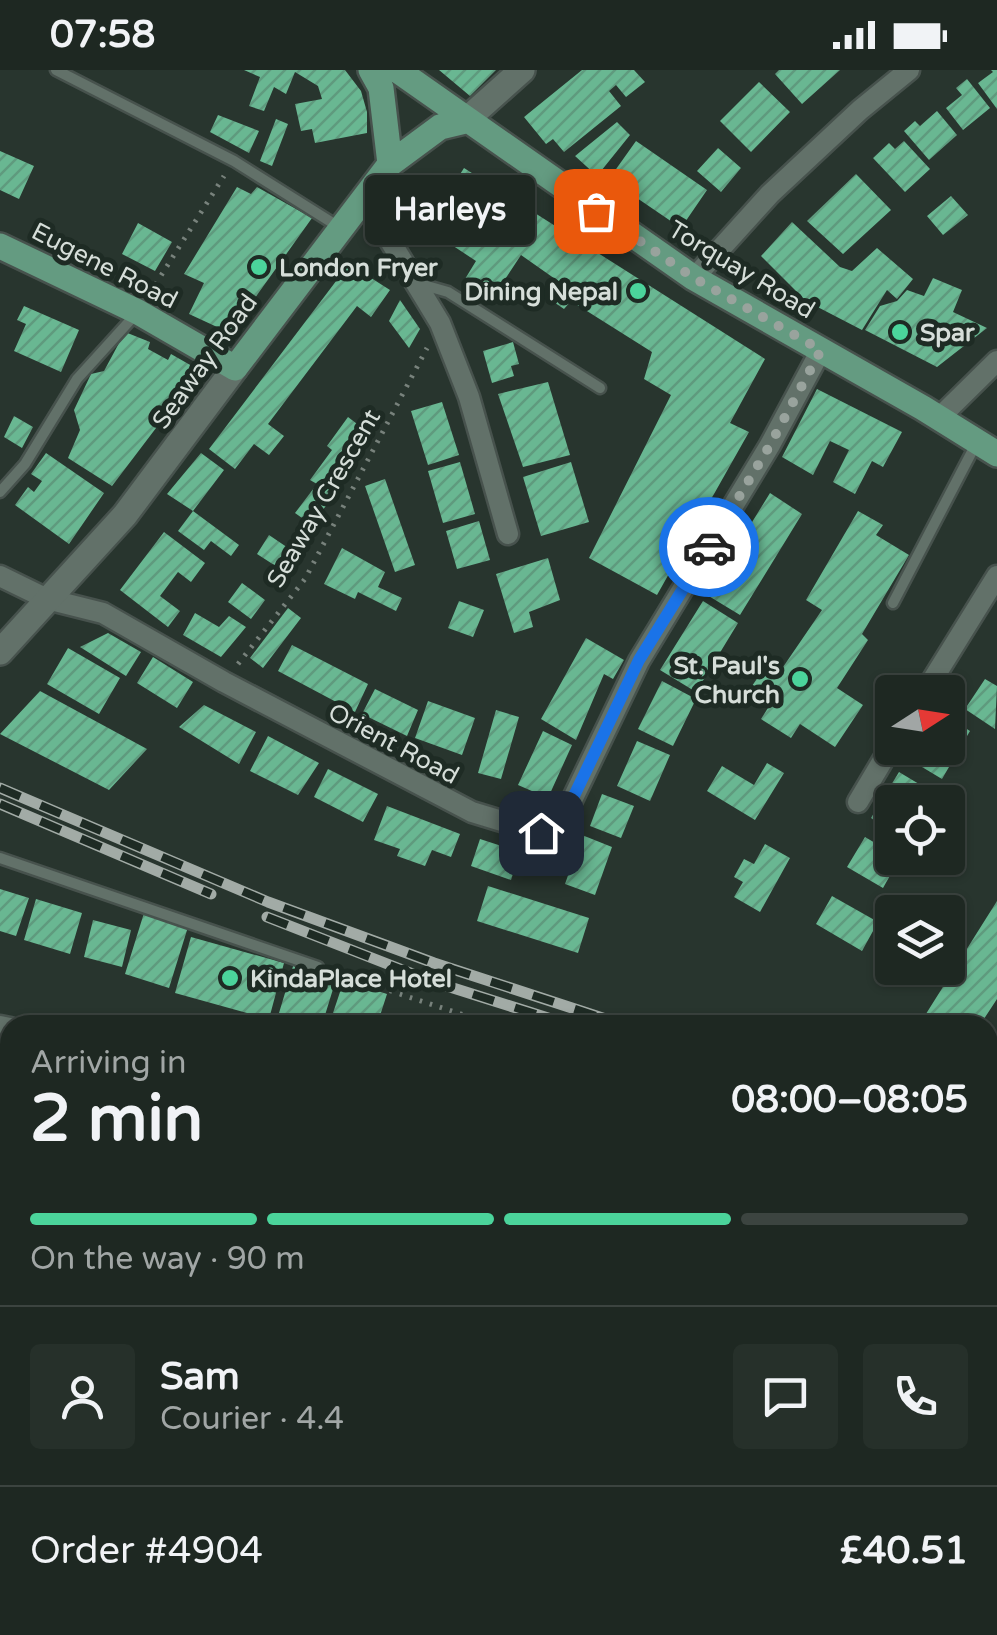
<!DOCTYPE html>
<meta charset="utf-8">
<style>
:root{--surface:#1e2822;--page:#26302a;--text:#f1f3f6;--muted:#a1a6a5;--line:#3c4440;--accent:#4bd49b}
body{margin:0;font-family:"Varela Round",sans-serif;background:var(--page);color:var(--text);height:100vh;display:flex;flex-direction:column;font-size:38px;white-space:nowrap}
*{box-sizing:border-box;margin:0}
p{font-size:32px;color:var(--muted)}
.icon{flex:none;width:55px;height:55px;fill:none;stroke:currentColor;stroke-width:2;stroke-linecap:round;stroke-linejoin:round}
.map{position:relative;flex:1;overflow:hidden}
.details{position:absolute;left:0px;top:945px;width:998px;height:620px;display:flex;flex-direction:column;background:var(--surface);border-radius:30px 30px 0 0;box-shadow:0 2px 8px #0004,0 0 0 2px var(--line)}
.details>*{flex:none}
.needle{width:65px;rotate:78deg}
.tools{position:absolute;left:875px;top:605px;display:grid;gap:20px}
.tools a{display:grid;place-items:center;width:90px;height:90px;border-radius:10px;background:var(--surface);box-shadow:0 2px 8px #0004,0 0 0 2px var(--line);font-size:50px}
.pin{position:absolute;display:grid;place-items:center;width:85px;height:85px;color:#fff;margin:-42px;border-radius:20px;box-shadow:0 5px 15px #0006}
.courier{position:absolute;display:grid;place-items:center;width:100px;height:100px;margin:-50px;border:8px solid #1a73e8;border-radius:50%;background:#fff;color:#222;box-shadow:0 2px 12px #0007}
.bubble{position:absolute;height:70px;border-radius:10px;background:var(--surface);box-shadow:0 2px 8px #0004,0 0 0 2px var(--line);font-size:32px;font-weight:700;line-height:70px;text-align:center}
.headline em{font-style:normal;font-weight:700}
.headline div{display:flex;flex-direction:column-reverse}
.headline{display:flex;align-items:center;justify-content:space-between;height:170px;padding:0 30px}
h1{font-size:65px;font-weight:700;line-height:75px}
.bar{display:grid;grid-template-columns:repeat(4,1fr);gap:15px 10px;align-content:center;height:120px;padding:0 30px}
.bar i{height:12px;border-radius:8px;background:var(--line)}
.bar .on{background:var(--accent)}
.bar p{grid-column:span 4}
.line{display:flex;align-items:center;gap:25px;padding:0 30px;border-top:2px solid var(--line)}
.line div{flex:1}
.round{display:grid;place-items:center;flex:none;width:105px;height:105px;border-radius:10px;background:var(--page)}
.status{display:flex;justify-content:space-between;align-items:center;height:70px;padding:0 50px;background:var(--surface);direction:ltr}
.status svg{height:28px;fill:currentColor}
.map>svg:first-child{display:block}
.grass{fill:url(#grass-dots)}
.water{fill:url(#water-rules);stroke:#406053;stroke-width:2.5}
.building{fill:url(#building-hatch)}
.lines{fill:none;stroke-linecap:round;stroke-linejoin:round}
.lane-casing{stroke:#47524d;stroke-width:15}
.street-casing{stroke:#47524d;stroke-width:25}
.secondary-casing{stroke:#47524d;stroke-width:30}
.primary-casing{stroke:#47524d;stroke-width:30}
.path{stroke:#78827c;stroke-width:5;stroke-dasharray:2.5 8;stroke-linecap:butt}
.lane{stroke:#627169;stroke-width:10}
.street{stroke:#627169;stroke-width:20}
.secondary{stroke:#627169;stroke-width:25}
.primary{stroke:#649b81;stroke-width:25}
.rail-casing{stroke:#a2aba6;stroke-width:11}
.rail{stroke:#1e2b24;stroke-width:8;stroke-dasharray:22;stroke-linecap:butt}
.done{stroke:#99a39d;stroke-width:10;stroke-dasharray:0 18}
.route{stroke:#1a73e8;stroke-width:12}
.poi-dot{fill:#4bd49b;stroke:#1e2b24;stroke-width:4}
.labels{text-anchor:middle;stroke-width:10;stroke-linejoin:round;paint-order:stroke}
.street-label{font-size:25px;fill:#d6ded9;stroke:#1e2b24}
.poi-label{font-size:25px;font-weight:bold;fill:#d6ded9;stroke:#1e2b24;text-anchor:start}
</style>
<div class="status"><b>07:58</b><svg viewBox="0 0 49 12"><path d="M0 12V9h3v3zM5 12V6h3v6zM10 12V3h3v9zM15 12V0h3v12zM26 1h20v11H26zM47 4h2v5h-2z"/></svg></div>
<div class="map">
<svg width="997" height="1565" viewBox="0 0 997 1565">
<defs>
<pattern id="grass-dots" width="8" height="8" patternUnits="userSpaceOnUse" patternTransform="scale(2.5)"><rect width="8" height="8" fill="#15543a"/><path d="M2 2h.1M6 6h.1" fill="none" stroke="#366c56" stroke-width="1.8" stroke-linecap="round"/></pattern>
<pattern id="water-rules" width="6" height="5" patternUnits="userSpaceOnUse" patternTransform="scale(2.5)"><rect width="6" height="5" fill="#002a1a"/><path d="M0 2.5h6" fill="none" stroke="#24483b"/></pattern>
<pattern id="building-hatch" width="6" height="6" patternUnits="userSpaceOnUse" patternTransform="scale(2.5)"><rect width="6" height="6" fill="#69b792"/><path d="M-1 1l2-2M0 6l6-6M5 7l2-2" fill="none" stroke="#5f9a7e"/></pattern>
</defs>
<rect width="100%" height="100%" fill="#28352e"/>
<!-- grass -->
<path class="grass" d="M988,1097l9,3v243l-9,-1z"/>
<!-- water -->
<path class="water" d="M0,1030l10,3v522h978v-182l9,-1v193h-997z"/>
<!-- building -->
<path class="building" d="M244,0h101l16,21 6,21v21l-52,10 -3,-14 -11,2 -6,-27 27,-5 -4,-13 -23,-14 -9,22 -12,-7 -10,24 -15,-5 11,-29z
M439,0h57l-26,26z
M582,0h52l11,12 -19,15 -10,-12 -7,6 12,15 -57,46 -11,-13 -7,5 -22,-27z
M779,0h61l-38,34 -27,-30z
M991,0h6v39l-19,-26 15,-11z
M967,9l23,29 -27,22 -17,-22 16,-13 -6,-7z
M759,12l31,30 -39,40 -31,-31z
M937,41l20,24 -28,25 -25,-29 11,-10 5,5z
M218,45l41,16 -10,22 -39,-21z
M276,49l12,5 -16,42 -12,-5z
M617,52l13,13 -33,41 -22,-20z
M636,71l71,49 -26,38 -72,-49z
M904,71l26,28 -25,23 -32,-34 16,-15 6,6z
M718,78l23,20 -20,24 -24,-21z
M0,81l34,15 -15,33 -19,-9z
M464,98l301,191 -35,64 19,9 -92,163 -68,-37 82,-163 -27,-16 8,-27 -81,-51 -7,8 -16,-11 10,-17 -37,-26 -31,47 -28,-18 14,-23 -50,-33z
M856,104l35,36 -48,44 -36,-33z
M237,117l14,7 6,-7 55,31 -82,115 -41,-19 15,-31 -20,-9z
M951,126l17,19 -25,20 -16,-19z
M792,152l48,45 12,4 25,-23 36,31 -16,20 -10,-9 -25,40 -56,-29 -45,-45z
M138,153l34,19 -17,29 -33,-17z
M349,194l41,26 -19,27 -14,-11 -89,118 16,12 -15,19 -15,-11 -19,25 -26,-20z
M933,208l29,12 -9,22 34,16 -50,39 -72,-37 15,-24 17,-5 10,-11 17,6z
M400,230l20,29 -11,19 -20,-27z
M24,236l55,24 -18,42 -47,-21 12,-27 -9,-4z
M125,262l25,10 -2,7 20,11 3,-6 21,12 2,12 -82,108 -44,-28 12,-28 -6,-20 17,-36 13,-3z
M513,272l6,22 -8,2 3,10 -22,7 -9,-32z
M548,312l22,73 -47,12 -25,-73z
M817,319l85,43 -19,35 -11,-6 -17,33 -22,-12 16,-32 -19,-9 -17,34 -31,-18z
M442,332l17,53 -31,10 -17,-54z
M14,346l19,11 -11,21 -18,-11z
M348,347l17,13 -20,27 5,4 -23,31 6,4 -21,29 -17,-12 22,-29 -7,-4 22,-30 -5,-4z
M46,383l58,40 -35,51 -54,-39 13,-18 6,5 8,-11 -11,-7z
M201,383l23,17 -31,41 46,34 -8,11 -20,-15 -7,9 -26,-19 15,-20 -26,-17z
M460,392l15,52 -32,9 -15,-52z
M571,392l18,60 -48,14 -18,-59z
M385,409l30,86 -20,7 -30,-86z
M770,423l32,21 -62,101 -33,-20z
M858,441l25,14 -7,10 33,20 -47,79 6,6 -31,48 26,17 -28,42 -35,-23 -9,14 -30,-19 10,-16 -21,-14 18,-27 13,8 41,-60 -16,-10z
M479,451l11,39 -33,9 -11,-38z
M164,462l41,31 -14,19 -13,-10 -18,24 20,15 -12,16 -48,-37z
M269,465l28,19 -12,18 -28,-18z
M342,478l43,24 -7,15 24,11 -6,13 -38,-19 -3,7 -31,-15z
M548,488l12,42 -31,12 4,15 -19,6 -18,-59z
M242,513l23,17 -14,19 -23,-17z
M459,531l25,9 -11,27 -25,-9z
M703,531l35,22 -42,69 -36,-22z
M288,538l13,10 -38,50 -13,-10z
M195,543l24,14 10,-11 17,11 -25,30 -38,-22z
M108,563l33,19 -15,24 -46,-29z
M586,568l38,22 -11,19 -9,-5 -28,66 -35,-21z
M292,575l76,39 -13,28 -77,-41z
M68,578l52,30 -21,36 -52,-30z
M153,587l40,25 -16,26 -40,-25z
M985,609l12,7 -2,43 -30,-20z
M662,611l34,18 -23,47 -35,-17z
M375,619l43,21 -11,26 -45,-22z
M40,621l107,58 -38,41 -109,-56z
M428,631l47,17 -13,37 -47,-17z
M204,635l52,27 -17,32 -60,-37z
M496,640l23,7 -18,62 -23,-6z
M948,647l22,14 -28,48 -35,-21 6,-10h35z
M543,661l29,14 -24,53 -30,-13z
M268,666l51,27 -21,32 -48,-24z
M637,671l33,14 -20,46 -33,-15z
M767,693l17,10 -29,47 -48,-29 15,-25 32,19z
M328,699l50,25 -15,28 -49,-25z
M899,702l40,24 -4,6h-43v30l-21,-14z
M602,724l32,12 -13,32 -31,-12z
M387,736l73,28 -9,23 -19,-7 -7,16 -28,-10 3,-7 -26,-9z
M582,765l30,12 -17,48 -30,-11z
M865,767l27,16v5h8l-17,30 -36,-21z
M480,769l40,13 -9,28 -40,-14z
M765,774l25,14 -30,54 -26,-15 9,-15 -9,-5 10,-18 10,5z
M488,816l101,32 -11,35 -101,-32z
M0,819l29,9 -13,38 -16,-5z
M832,826l46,26 -16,29 -46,-27z
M36,829l46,14 -12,41 -46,-14z
M997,831v98l-17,26h-61z
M144,843l44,14 -19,61 -44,-14z
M93,850l38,10 -9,37 -38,-10z
M191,867l93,26 -15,56 -94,-26z
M294,893l43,13 -15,49 -46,-2z
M344,910l43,14 -10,31h-48z"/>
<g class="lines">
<!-- lane casing -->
<g class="lane-casing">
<path id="lane" d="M56,0l178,91 105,66
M420,214l28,8 152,96
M0,422l25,-28 52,-85 58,-64
M893,533l84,-161
M0,788l318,109"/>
</g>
<!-- street casing -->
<g class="street-casing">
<path id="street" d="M364,128l76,125 29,74 39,137
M694,208l76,-84 90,-84 49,-40
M939,348l58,-57
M0,506l47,23 56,14 121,69 248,130 69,21 21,-12 77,-160 131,-216 51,-95
M925,622l72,-116
M858,732l34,-57
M0,956l10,2"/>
</g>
<!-- secondary casing -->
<g class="secondary-casing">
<path id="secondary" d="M465,51l57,-51
M0,582l125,-137 110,-147"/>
</g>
<!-- primary casing -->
<g class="primary-casing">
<path id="primary" d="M371,0l10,18 9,76
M397,0l297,208 229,130 74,46
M0,176l138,66 97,56 155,-204 50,-37 25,-6"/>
</g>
<!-- path -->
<path class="path" d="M150,223l74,-117
M238,594l67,-85 122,-231
M330,901l164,54
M0,984l10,1
M988,1116l9,2"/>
<!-- lane -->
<use href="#lane" class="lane"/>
<!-- street -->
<use href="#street" class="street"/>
<!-- secondary -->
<use href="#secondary" class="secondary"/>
<!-- primary -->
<use href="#primary" class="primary"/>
<!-- rail casing -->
<g class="rail-casing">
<path id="rail" d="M0,718l268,114 166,61 190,62
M0,734l211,90
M267,847l164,64 139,44
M988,1057l9,2"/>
</g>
<!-- rail -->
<use href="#rail" class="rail"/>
</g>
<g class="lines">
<!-- done -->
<path class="done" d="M596,141l98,67 127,72 -51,95 -61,102"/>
<!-- route -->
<path class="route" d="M541,763l21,-12 77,-161 70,-113"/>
</g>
<!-- markers -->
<g class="poi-dot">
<circle cx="259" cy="197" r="10"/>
<circle cx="638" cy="221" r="10"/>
<circle cx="900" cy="262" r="10"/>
<circle cx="800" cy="609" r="10"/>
<circle cx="230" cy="908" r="10"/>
</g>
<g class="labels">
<!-- street labels -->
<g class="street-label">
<text transform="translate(105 195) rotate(27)" y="9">Eugene Road</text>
<text transform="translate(742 199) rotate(31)" y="9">Torquay Road</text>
<text transform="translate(204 291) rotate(-54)" y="9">Seaway Road</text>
<text transform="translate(323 428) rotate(-60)" y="9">Seaway Crescent</text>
<text transform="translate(394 673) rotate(28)" y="9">Orient Road</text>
</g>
<!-- poi labels -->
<g class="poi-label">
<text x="279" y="206">London Fryer</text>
<text x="618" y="230" text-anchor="end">Dining Nepal</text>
<text x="920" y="271">Spar</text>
<text x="780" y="604" text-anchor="end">St. Paul's<tspan x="780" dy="29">Church</tspan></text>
<text x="250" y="917">KindaPlace Hotel</text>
</g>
</g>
</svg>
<div class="tools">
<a><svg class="needle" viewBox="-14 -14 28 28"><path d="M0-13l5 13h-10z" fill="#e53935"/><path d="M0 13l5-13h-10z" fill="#a1a6a5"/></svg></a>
<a><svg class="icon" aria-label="locate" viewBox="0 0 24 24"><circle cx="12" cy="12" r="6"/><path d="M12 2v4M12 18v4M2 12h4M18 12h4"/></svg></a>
<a><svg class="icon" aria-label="layers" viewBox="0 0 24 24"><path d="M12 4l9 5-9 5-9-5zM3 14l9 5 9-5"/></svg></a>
</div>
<div class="pin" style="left:596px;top:141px;background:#ea580c"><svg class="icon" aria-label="bag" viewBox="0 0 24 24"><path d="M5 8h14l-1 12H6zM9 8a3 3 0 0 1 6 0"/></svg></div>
<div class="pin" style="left:541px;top:763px;background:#1f2937"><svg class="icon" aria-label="home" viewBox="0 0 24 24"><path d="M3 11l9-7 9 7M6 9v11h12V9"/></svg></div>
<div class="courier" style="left:709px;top:477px"><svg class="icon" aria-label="car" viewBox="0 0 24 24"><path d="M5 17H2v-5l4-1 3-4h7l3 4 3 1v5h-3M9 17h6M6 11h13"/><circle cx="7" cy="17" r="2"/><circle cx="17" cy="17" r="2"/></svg></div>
<div class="bubble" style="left:365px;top:105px;width:170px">Harleys</div>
<section class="details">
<div class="headline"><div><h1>2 min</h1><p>Arriving in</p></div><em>08:00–08:05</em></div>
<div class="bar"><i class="on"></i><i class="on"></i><i class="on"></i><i></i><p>On the way · 90 m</p></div>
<div class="line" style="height:180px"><a class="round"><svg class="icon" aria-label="person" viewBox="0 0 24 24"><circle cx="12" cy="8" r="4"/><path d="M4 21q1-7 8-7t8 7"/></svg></a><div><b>Sam</b><p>Courier · 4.4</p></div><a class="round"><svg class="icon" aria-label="chat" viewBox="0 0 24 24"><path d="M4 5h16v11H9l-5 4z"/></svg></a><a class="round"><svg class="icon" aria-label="phone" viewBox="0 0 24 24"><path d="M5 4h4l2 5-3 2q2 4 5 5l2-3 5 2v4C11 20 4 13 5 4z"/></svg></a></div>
<div class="line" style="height:130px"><div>Order #4904</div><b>£40.51</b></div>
</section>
</div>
